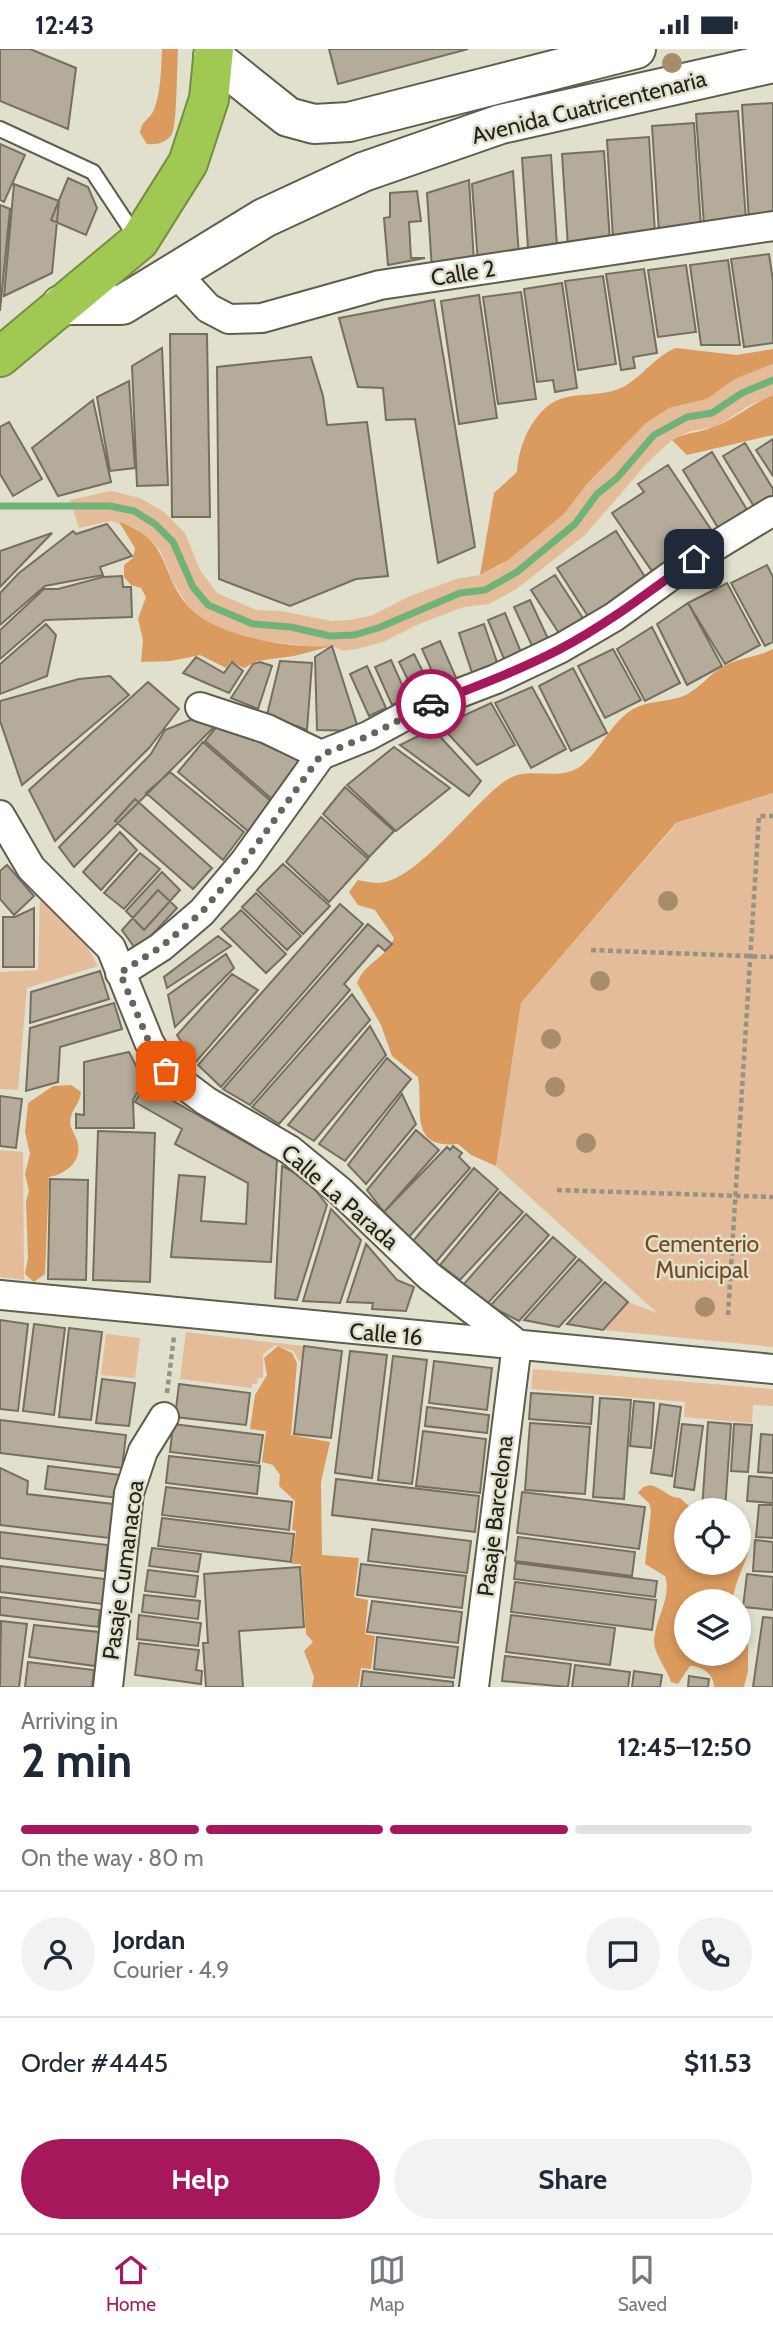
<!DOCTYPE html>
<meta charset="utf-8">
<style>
:root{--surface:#fff;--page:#f2f2f3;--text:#1f2937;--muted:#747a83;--line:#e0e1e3;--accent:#a6185b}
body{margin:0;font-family:Cabin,sans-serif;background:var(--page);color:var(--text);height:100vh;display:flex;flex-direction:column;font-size:26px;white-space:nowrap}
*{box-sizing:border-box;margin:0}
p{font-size:23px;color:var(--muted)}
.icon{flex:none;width:38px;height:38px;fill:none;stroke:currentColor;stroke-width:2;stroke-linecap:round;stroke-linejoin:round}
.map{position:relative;height:1638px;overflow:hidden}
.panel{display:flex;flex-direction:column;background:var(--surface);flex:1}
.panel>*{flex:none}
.tools{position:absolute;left:674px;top:1449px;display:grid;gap:14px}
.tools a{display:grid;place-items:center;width:77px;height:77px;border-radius:50%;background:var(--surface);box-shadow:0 4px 10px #0003;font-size:35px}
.pin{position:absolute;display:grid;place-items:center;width:60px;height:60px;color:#fff;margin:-30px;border-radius:14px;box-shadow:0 4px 10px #0006}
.courier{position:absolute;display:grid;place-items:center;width:70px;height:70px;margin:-35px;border:5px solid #a6185b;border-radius:50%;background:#fff;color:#222;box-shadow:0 2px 9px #0007}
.head em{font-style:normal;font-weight:800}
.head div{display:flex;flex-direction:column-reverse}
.head{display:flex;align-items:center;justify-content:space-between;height:119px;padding:0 21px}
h1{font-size:46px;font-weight:800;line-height:52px}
.bar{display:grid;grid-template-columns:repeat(4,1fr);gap:10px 7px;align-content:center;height:84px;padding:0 21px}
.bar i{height:9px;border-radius:5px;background:var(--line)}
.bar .active{background:var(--accent)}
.bar p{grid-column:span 4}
.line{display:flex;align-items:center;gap:18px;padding:0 21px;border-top:2px solid var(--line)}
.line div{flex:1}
.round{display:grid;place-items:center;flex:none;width:74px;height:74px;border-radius:37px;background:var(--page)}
.cta{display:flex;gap:14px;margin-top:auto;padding:14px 21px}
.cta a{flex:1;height:80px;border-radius:42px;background:var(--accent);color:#fff;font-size:28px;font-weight:800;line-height:80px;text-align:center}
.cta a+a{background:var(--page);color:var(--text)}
.status{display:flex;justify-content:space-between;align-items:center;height:49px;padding:0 35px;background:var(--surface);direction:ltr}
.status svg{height:19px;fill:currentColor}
.tab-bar{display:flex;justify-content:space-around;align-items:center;height:98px;border-top:2px solid var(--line);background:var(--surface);font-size:19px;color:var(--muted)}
.tab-bar a{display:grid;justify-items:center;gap:4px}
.tab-bar .active{color:var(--accent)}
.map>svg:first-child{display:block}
.green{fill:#e4bc99}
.forest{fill:#db9a5e}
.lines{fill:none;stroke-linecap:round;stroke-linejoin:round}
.stream{stroke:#70b379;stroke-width:7}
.building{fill:#b4ab9a;stroke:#766e5e;stroke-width:2}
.lane-casing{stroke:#5e5e4d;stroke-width:18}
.street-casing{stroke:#5e5e4d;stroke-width:32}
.secondary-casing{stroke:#5e5e4d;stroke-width:42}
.highway-casing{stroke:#748f3f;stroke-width:42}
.path{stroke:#949384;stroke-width:4.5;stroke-dasharray:5 3.5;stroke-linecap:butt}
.lane{stroke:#fff;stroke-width:14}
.street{stroke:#fff;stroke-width:28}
.secondary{stroke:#fff;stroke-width:38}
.highway{stroke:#9fc952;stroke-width:38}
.tree{fill:#a68e6c}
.done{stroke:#66655a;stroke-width:7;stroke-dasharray:0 12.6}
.route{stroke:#a6185b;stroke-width:9}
.labels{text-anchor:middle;stroke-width:5;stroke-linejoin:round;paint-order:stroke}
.street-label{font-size:23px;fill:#23231c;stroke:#e1e0cc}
.park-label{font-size:23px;fill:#764a1e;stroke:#e1e0cc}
</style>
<div class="status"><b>12:43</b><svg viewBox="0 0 49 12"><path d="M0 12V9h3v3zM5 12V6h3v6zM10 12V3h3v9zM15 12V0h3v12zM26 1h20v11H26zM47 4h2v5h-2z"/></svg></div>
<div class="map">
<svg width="773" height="1638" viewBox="0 0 773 1638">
<rect width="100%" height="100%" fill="#e1e0cc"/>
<!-- green -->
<path class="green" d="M773,315v31l-23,10 -34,22 -25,4 -19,9 -24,22 -63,73 -70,55 -26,14 -25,3 -45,17 -36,18 -26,7 -14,2 -11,-5 -19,1 -63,-8 -26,-9 -25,-13 -11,-11 -15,-24 -13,-32 -23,-21 -27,-8 -31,7 -9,-28 41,-9 29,7 24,14 21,21 15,37 17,23 39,17 25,1 51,10 19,-1 22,-5 35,-18 48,-18 24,-4 20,-10 64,-51 22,-29 59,-61 24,-16 38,-9 28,-20z
M773,744v554l-170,-17 25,-28 29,11 -161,-147 25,-163 156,-180z
M40,849l45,45 13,23 -71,22 -9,102 -18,-1v-117l38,-2z
M0,1101l23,2 1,128 -24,-3z
M186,1283l117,14 -2,17 -8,-12 -18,-6 -12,9v24h-5l-1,6h-5v4l-72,-9z
M106,1285l34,4 -5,40 -34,-3z
M533,1320l240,20v17l-20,-1 -1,18 -68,-6 1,-15 -154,-13z"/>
<!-- forest -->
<path class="forest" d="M162,0h16c-1,15 -1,76 -6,85 -6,9 -15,11 -25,10l-7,-11c1,-12 10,-14 14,-23 7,-20 7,-40 8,-61z
M676,299l60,7 37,-6v15l-38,15 -28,20 -38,9 -24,16 -59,61 -22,29 -56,46 -28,15 14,-82 23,-21c1,-28 19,-69 50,-75 20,-4 39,-1 58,-11 19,-11 30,-30 51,-38z
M773,346v40l-86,20 -15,-15c15,-8 32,-8 47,-15 19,-8 34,-22 54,-30z
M119,473c52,18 40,49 68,83 26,32 107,44 145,41l-38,10 -37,5 -13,7 -13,-7 -5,7 -26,-13 -29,6 -30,1 2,-22 -5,-21 8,-22 -5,-9 -10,-3 -7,-8v-12l9,-7 2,-10z
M773,600v144l-97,30 -155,180 -25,163 -25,-11 -13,-11c-51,5 -34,-36 -40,-67l-26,-21 -11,-31 -24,-42c8,-21 29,-24 37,-45l-19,-28 -17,-5 -9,-13 9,-12c6,1 14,3 21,3 38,-2 94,-80 126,-102 24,-17 52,2 76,-15 20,-16 30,-45 54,-58 13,-7 31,-6 46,-11 19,-7 29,-25 47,-33 15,-7 30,-7 45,-15z
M71,1036l10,7c-1,12 -8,15 -10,25 -3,9 2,13 5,21 9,21 -9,36 -27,39l-4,97 -11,8 -9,-8 3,-16 -2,-56 3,-11 -4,-17 5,-20 -5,-22 3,-29 25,-17z
M278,1297l14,7 5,10 -6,72 39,7 -9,40 1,73 37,3 -5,39 14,3 -3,34 10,2 -4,33 -10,-1 -3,19h-46l2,-10 -10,-26 9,-9 -7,-8 -5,-70h-9l4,-33 -4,-1 3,-29 -16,-15 1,-11 -7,-10 -11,-3 4,-31 -16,-2 5,-34 12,-20 -3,-17z
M650,1436c12,2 18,13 30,13l12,11 -6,1v53h52l1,-45h7c15,28 -12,56 -13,83h-47v53h52l1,-44 9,6v55l-4,16h-30c0,-13 -12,-21 -24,-21l-12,18 -7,-2c-4,-13 -18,-29 -17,-42 2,-24 18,-42 11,-64l-20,-12 6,-53 -2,-8 -11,-10 5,-6z"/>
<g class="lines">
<!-- stream -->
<path class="stream" d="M0,457h110l24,5 21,13 18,18 20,45 15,18 45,19 38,3 39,9 24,-1 24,-7 82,-35 25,-3 32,-18 58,-48 22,-30 20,-16 37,-43 33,-18 25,-4 30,-20 31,-13"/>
</g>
<!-- building -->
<path class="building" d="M0,0h30l46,19 -8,61 -68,-28z
M329,0h139l-130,35z
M773,54v115l-24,3 -7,-116z
M738,62l8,109 -42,5 -8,-111z
M694,74l7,104 -42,5 -7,-106z
M649,88l6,96 -42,5 -6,-98z
M0,95l25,11 -21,47 -4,-2z
M604,102l6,91 -42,5 -6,-93z
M551,106l6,91 -29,2 -6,-90z
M513,122l6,85 -41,7 -6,-79z
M68,129l20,9 9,21 -11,27 -35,-15z
M469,131l5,82 -42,8 -5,-77z
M14,135l45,17 -7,72 -48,23z
M417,142l4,30 -12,1 2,36h14l-37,7 -4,-47 6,-1v-24z
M0,156l10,4 -10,102z
M769,205l4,27v62l-29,4 -13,-88z
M728,211l12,85h-39l-11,-80z
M686,216l10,67 -38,5 -10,-67z
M644,220l13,84 -24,4 2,11 -14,2 -15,-96z
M603,227l13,88 -38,6 -13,-89z
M562,234l15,105 -22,4 -2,-12 -16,2 -13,-93z
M521,243l15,107 -38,5 -15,-107z
M479,246l18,123 -38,6 -18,-123z
M434,251l41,247 -37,16 -23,-144 -29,1 -3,-32 -25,-1 -19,-69z
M170,285h37l3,183h-38z
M162,299l6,137 -31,1 -5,-120z
M311,308l12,39 4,29 40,-3 21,154 -32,3 -66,27 -71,-27 -2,-212z
M129,332l6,87 -25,3 -13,-74z
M93,351l18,82 -53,14 -26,-48z
M9,373l33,57 -29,17 -13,-22v-47z
M773,390v37l-17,-26z
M745,394l28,46v15l-15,9 -35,-57z
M712,403l37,61 -29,18 -37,-61z
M668,416l46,69 -60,40 -42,-61 32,-21 -6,-8z
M107,475l25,32 -32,11 3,8 -58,11 -45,39v-32l19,-20 54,-42 3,3z
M616,482l34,54 -59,36 -34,-53z
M52,484l-52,54v-36z
M767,516l6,12v65l-8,4 -34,-63z
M555,526l33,51 -24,15 -33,-51z
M122,527l1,11h8l1,30 -87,3 -45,39v-29l44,-41h14l45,-12z
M727,534l33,62 -35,19 -37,-61z
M530,551l21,45 -16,7 -21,-45z
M688,554l34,63 -35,19 -30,-61z
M505,564l18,44 -17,7 -18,-44z
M46,575l10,11 -9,41 -47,18v-30z
M484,575l16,47 -26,8 -15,-46z
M652,578l28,56 -35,18 -28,-52z
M440,592l17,39 -18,7 -17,-38z
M332,597l27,85 -42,-1 -2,-73z
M613,600l28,51 -36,18 -27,-52z
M414,605l18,36 -15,8 -18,-36z
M196,608l28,16 8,-11 11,9 -14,22 -46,-20z
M391,611l17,38 -16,7 -17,-38z
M280,612l32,2 -5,67 -40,-15z
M260,613l12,4 -14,43 -27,-11 22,-34z
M367,617l19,42 -17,8 -19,-42z
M573,619l34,65 -36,18 -32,-65z
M110,627l19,19 -107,90 -22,-64v-20l79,-22z
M148,633l31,27 -30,39 -94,93 -26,-51z
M532,638l34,62 -35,19 -36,-65z
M491,654l24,42 -38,20 -36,-39z
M208,664l10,10 -144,144 -15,-20 92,-93 14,-24z
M222,671l82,35 -31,45 -68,-59z
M433,680l48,52 -12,15 -69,-51z
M203,693l69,60 -23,30 -71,-60z
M394,698l56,41 -54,43 -49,-46z
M170,723l74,60 -21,28 -77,-67z
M345,738l49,44 -25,26 -46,-43z
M135,750l77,69 -19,21 -78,-68z
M321,768l47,42 -39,43 -43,-40z
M120,783l17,18 -36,40 -18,-18z
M140,804l20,16 -36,40 -20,-16z
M283,815l47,42 -27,28 -46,-44z
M7,816l27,31 -20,19 -14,-16v-28z
M162,823l18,18 -36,40 -18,-19z
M158,841l19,18 -40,43 -15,-21z
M256,844l45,43 -14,14 -45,-43z
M340,855l23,20 -142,163 -23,-22z
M34,859v59h-31v-50h12z
M241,861l45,44 -20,19 -45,-44z
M368,875l24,20 -7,7 -7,-6 -34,39 6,6 -100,115 -27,-16z
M218,887l13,10 -64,42 -3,-11z
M226,905l8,14 -59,59 -7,-32z
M100,922l9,28 -79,24 1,-31z
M232,925l26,16 -63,73 -18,-28z
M352,945l18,26 -91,104 -27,-17z
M114,954l8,26 -62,18 -2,35 -32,9 4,-63z
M370,977l16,29 -72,86 -26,-16z
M129,1003l15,29 -11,19 1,28h-58v-14l8,1v-53z
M387,1009l24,21 -66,82 -26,-17z
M145,1036l132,75 -6,102 -100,-5 8,-82 26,2 -4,44 45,3 2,-41 -73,-39 7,-15 -47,-27z
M402,1045l14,30 -50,60 -18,-19z
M0,1047l22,3 -6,49 -16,-2z
M416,1081l23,20 -55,62 -17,-22z
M98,1082l57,2 -5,149 -57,-2z
M453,1097l9,7 -3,4 11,11 -61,69 -25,-25 63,-65 3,3z
M282,1117l25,13 20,26 -30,95 -22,-2z
M474,1119l24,21 -62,73 -23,-21z
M50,1130l38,1 -2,100 -38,-1z
M500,1143l23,20 -63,68 -20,-15z
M331,1160l30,31 -21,63 -37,-2z
M526,1165l23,21 -61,68 -25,-18z
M553,1188l23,20 -57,64 -29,-15z
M366,1195l31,36 17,7 -8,24 -34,-2 1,-6 -26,-1z
M579,1210l23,21 -43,47 -35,-7z
M605,1233l23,20 -25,28 -36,-6z
M0,1271l28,4 -10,87 -18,-2z
M34,1275l31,4 -11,87 -31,-4z
M69,1279l33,4 -11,88 -32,-3z
M304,1297l38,5 -11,87 -37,-4z
M350,1302l37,4 -15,123 -37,-5z
M393,1307l34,4 -15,124 -34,-4z
M434,1312l58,7 -5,42 -58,-7z
M102,1330l33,4 -6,43 -33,-3z
M179,1335l71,9 -4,32 -71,-8z
M531,1344l62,4 -2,27 -62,-5z
M600,1349l31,2 -7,99 -31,-2z
M634,1352l20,2 -3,45 -21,-2z
M660,1355l21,3 -9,69 -21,-3z
M427,1358l62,8 -2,18 -62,-7z
M0,1371l126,15 -4,33 -122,-15z
M708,1373l23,2 -6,86h-23z
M530,1374l60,4 -5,67 -60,-4z
M173,1375l90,11 -4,28 -89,-11z
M682,1375l21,2 -9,64 -20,-3z
M734,1375l18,1 -4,47 -17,-1z
M423,1382l63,8 -6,54 -64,-7z
M761,1385l12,1v38l-15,-1z
M169,1407l91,10 -3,28 -91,-11z
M48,1417l73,9 -3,23 -73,-9z
M0,1419l28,13 -1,13 86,10 -4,34 -109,-13z
M749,1427l24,2v25l-26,-2z
M336,1430l143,17 -4,36 -143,-17z
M166,1438l126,15 -3,28 -127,-15z
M522,1443l123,15 -6,42 -122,-16z
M759,1456h14v33l-17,-1z
M162,1469l132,16 -3,28 -133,-16z
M372,1480l99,12 -4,32 -99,-12z
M0,1483l108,13 -3,26 -105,-13z
M518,1488l117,15 -3,24 -117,-15z
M755,1491l18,2v30l-20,-1z
M152,1499l49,6 -3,18 -49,-6z
M516,1514l141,18 -2,16 -141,-18z
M361,1515l105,12 -4,32 -105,-13z
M0,1517l105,13 -3,25 -102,-12z
M300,1518l4,60 -65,4 4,56h-37l-3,-44h5l-4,-69z
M148,1521l50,6 -3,21 -50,-6z
M747,1525l26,3v33l-30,-3z
M515,1533l141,18 -4,30 -141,-18z
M144,1546l56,6 -2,18 -56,-7z
M0,1548l100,13 -2,17 -98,-12z
M372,1552l90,11 -4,31 -91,-11z
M139,1566l62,8 -3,23 -61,-7z
M511,1566l104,13 -5,37 -104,-13z
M763,1568l10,1v69h-20z
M1,1572l26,3 -8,63h-19z
M34,1576l65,7 -4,34 -66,-9z
M377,1588l81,10 -4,31 -80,-9z
M139,1594l60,7 -3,20 6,1 -1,13 -66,-9z
M505,1607l66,8 -3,23 -66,-6z
M28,1613l66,8 -2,17h-67z
M575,1616l55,7 -2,15h-56z
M363,1622l90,11v5h-92z
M634,1622l28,4 -2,12h-28z
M689,1627l20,3 -1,8h-20z"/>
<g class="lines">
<!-- lane casing -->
<g class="lane-casing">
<path id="lane" d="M0,80l93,43 43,65"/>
</g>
<!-- street casing -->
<g class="street-casing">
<path id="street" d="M175,223l33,36 21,11 33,-1 118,-33 393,-59
M200,658l67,22 54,26
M0,766l31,53 80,80 38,94 17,29 40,30 84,49 50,41 89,85 88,68 -43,343
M120,924l41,-26 41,-35 43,-51 76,-106 47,-19 50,-27 78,-30 65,-31 53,-31 80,-58 79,-48
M0,1246l773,74
M108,1638l21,-194 14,-42 21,-34"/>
</g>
<!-- secondary casing -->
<g class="secondary-casing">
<path id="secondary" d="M213,8l75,60 26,7 35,-2 287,-73
M61,256h61l142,-87 99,-46 138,-48 272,-61"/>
</g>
<!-- highway casing -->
<g class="highway-casing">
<path id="highway" d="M0,308l139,-116 49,-78 21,-64 5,-50"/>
</g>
<!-- path -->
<path class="path" d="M591,901l182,7
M557,1141l216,7
M728,1266l31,-499h14
M167,1344l7,-57"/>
<!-- lane -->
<use href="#lane" class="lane"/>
<!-- street -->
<use href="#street" class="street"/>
<!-- secondary -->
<use href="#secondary" class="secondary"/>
<!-- highway -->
<use href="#highway" class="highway"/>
</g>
<!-- trees -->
<g class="tree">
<circle cx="672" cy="14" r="10"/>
<circle cx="668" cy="852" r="10"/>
<circle cx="600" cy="932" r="10"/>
<circle cx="551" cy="990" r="10"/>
<circle cx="555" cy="1038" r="10"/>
<circle cx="586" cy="1094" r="10"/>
<circle cx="705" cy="1258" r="10"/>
</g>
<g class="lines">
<!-- done -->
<path class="done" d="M166,1022l-17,-29 -29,-69 41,-26 41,-35 43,-51 76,-106 47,-19 63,-32"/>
<!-- route -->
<path class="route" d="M431,655c43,-17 87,-33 129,-55 48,-25 91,-59 134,-90"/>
</g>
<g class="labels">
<!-- street labels -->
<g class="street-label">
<text transform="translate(589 58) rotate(-14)" y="8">Avenida Cuatricentenaria</text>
<text transform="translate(463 224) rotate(-9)" y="8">Calle 2</text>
<text transform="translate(340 1148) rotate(41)" y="8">Calle La Parada</text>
<text transform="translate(386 1285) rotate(5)" y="8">Calle 16</text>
<text transform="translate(495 1467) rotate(-83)" y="8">Pasaje Barcelona</text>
<text transform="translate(123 1521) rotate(-82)" y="8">Pasaje Cumanacoa</text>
</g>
<!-- park labels -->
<g class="park-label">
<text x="702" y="1203">Cementerio<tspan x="702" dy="26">Municipal</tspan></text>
</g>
</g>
</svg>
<div class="tools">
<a><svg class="icon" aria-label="locate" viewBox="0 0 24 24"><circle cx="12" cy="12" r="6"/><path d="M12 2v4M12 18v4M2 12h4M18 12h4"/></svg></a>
<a><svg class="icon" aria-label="layers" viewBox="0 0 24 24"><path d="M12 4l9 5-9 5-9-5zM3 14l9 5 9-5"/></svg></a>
</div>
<div class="pin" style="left:166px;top:1022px;background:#ea580c"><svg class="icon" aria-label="bag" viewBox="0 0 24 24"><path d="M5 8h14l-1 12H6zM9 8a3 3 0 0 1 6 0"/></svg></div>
<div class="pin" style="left:694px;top:510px;background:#1f2937"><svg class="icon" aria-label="home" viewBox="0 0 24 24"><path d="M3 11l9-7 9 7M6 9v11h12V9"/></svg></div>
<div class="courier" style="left:431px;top:655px"><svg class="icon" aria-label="car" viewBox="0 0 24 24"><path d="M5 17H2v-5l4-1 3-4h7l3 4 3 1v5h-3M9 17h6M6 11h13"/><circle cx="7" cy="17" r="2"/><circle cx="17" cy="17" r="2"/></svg></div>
</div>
<section class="panel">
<div class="head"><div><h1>2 min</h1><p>Arriving in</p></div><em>12:45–12:50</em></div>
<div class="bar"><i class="active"></i><i class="active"></i><i class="active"></i><i></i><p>On the way · 80 m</p></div>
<div class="line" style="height:126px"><a class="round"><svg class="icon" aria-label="person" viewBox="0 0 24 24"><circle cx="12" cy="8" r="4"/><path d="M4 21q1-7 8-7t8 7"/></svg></a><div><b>Jordan</b><p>Courier · 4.9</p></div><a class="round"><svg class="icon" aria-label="chat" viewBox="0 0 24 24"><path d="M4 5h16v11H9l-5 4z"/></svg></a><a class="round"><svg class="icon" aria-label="phone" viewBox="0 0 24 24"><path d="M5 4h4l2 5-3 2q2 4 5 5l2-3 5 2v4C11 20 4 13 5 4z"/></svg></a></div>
<div class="line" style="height:91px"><div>Order #4445</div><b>$11.53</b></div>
<div class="cta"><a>Help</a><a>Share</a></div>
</section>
<nav class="tab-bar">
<a class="active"><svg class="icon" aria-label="home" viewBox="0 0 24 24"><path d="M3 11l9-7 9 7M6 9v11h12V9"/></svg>Home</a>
<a><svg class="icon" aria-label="map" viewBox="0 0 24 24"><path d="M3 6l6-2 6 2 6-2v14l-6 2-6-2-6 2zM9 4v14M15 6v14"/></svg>Map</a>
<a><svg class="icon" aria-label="saved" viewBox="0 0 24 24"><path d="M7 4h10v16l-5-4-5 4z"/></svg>Saved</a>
</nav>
